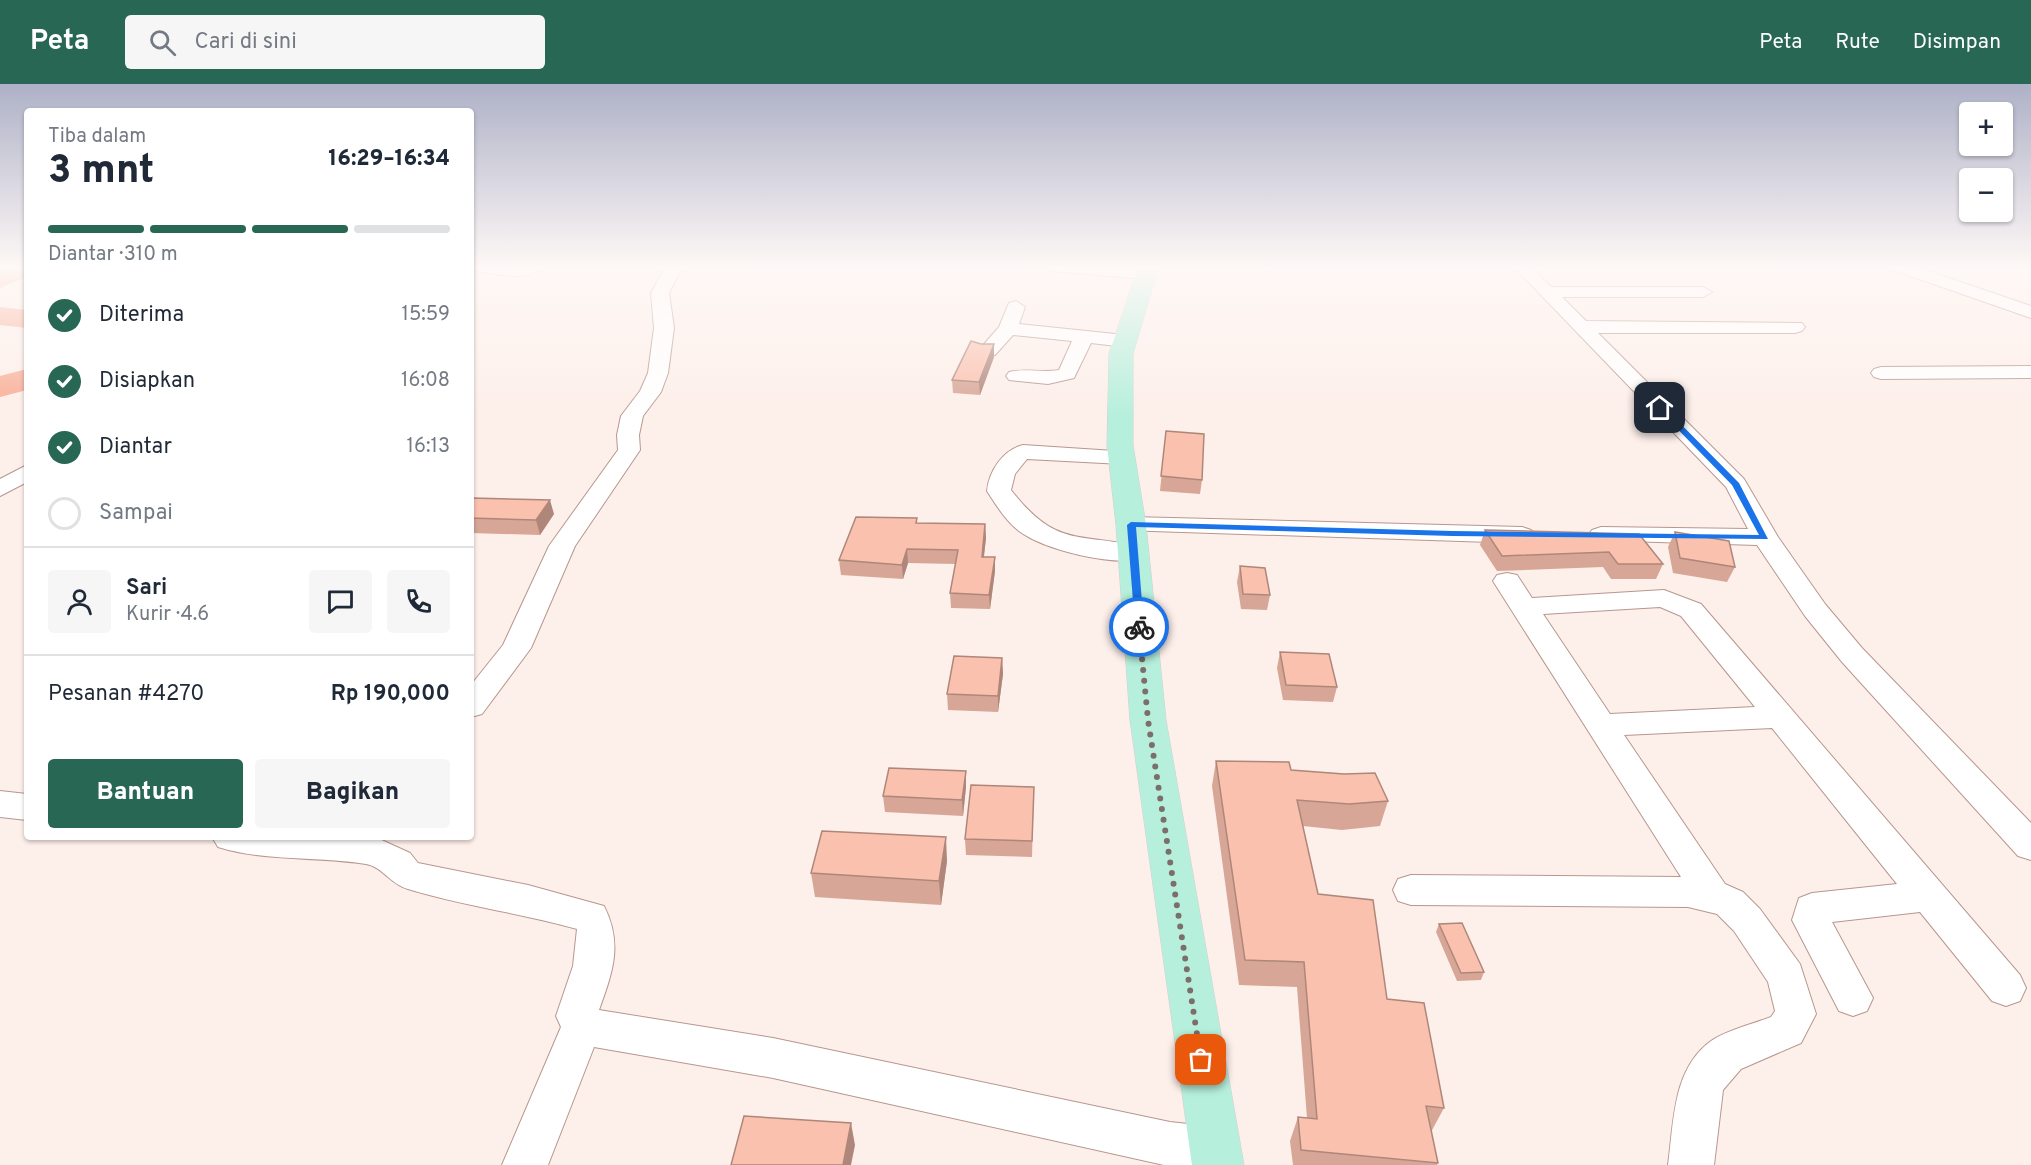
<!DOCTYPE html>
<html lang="id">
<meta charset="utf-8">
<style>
:root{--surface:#fff;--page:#f6f6f7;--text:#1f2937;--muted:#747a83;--line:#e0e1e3;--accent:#286753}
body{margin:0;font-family:Overpass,sans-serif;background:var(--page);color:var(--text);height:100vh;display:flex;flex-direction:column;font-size:22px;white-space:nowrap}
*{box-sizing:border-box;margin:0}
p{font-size:20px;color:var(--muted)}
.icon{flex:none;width:33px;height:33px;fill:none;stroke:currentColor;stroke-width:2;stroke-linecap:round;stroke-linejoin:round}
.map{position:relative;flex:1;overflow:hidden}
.drawer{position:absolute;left:24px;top:24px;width:450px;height:732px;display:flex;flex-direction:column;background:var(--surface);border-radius:6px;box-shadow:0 2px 4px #0004}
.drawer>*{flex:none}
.tools{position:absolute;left:1959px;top:18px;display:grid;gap:12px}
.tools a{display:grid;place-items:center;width:54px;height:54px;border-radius:6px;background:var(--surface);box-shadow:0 2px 4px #0004;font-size:30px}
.pin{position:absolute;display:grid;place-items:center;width:51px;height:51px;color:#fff;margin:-26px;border-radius:12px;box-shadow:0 3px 9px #0006}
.courier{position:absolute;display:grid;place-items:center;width:60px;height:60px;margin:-30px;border:4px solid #1a73e8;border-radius:50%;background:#fff;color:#222;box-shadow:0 2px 8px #0007}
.head em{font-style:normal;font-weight:800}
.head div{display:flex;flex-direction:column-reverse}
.head{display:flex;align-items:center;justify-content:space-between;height:102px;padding:0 24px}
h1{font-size:39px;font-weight:800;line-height:45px}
.bar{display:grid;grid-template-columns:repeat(4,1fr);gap:9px 6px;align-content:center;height:72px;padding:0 24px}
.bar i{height:8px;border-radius:4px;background:var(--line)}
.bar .on{background:var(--accent)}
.bar p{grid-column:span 4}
.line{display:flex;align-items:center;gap:15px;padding:0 24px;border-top:2px solid var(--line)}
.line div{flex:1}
.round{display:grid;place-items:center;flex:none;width:63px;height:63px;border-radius:6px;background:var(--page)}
ol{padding:0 24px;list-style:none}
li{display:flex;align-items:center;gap:18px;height:66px}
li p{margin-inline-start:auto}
li .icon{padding:6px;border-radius:50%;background:var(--accent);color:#fff;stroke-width:4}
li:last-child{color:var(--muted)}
li i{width:33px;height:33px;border:3px solid var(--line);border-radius:50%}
.button{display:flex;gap:12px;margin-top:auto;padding:12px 24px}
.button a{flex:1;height:69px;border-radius:6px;background:var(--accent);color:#fff;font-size:24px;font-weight:800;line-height:69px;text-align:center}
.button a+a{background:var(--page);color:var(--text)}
header{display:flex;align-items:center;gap:36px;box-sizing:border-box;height:84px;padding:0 30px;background:var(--accent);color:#fff}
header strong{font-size:28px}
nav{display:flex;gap:33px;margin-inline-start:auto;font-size:21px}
.search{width:420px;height:54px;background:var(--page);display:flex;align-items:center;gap:15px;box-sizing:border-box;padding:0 21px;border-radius:6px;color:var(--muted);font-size:22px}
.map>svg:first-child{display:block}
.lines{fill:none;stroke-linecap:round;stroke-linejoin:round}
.river{fill:#f8ad96;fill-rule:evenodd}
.minor-casing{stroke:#b7978d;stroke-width:2}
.major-casing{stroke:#d3d0cf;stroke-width:1}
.minor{fill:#fff;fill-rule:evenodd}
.major{fill:#b6efdc;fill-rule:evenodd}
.wall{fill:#d7a696}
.shaded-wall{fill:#af877a}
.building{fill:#fac1af;stroke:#af877a;stroke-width:1.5}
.route{fill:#1a73e8}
.done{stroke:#7c6e6a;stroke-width:6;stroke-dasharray:0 10.8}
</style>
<header>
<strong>Peta</strong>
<div class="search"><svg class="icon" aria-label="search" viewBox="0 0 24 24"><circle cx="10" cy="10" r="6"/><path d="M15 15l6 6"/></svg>Cari di sini</div>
<nav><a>Peta</a><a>Rute</a><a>Disimpan</a></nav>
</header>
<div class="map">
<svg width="2031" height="1081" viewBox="0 0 2031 1081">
<rect width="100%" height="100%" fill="#fdefea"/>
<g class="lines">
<!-- river -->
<path class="river" d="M5,182h22v11l-27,11v-20z
M0,223l27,3v18l-27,-3z
M27,285v21l-27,7v-21z"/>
<!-- minor casing -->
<g class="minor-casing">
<path id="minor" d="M471,182h72c-13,17 -51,7 -70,5z
M666,182h17l-14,27 5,35 -6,45 -7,19 -18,24 -4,19 1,15 -65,96 -44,102 -49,66 -11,3v-32l32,-40 46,-99 69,-96 -1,-15 4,-19 19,-25 8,-18 6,-45 -3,-35z
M1041,182c18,-2 104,-4 114,8l-9,5 -96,-8z
M1513,182h17l21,21h152l9,5 -9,5h-141l24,24 216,2 3,4 -3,4 -7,2h-197l146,146 34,58 47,67 37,44 169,175v37l-13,-4 -176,-194 -37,-46 -48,-71 -165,-5 -4,-5 4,-5 9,-3 147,2 -22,-42z
M1890,182h24l117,40v12l-138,-48z
M1016,217l9,6 -6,17 106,11 10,6 -10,6 -34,-4 -17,35 -26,6 -39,-4 -3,-4 3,-4c16,-4 33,1 50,-2l13,-29 -59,-6 -18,20h-14l-3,-4 21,-24 10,-24z
M2031,282v12l-150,1 -7,-2 -3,-4 3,-4 7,-2z
M1023,361l107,7 4,5 -4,5 -8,2 -95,-5 -12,15 -4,16c46,59 67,42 130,57l4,6 -4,6c-29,7 -97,-9 -122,-28 -13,-10 -23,-26 -32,-40 2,-20 16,-41 36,-46z
M27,381v17l-27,14v-17z
M1131,433l391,10 9,3 4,5 -4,5 -9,3 -400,-13 -4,-5 4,-5z
M1507,489l10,2 15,23 132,-8 37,14 319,371 6,13 -6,13 -14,5 -14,-5 -72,-89 -88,10 41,76 -6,13 -14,5 -14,-5 -47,-91 7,-22 13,-5 85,-9 -125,-156 -148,7 101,149 18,8 17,17 40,55 16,50 -15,29 -60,26 -18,21 -9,75h-46c6,-42 4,-96 43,-124 16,-11 42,-17 60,-24l4,-6 -7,-29 -34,-51 -17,-17 -29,-7 -277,-2 -13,-4 -5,-11 5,-11 13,-4 270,2 -188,-296 4,-6zM1660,523l21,9 74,91 -145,7 -67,-100z
M0,707l27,3v26l-27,-3z
M212,753h163l35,16 8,10 110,22 76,21c19,38 9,65 -5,104l174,28 397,84 45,5 16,7 7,16 -7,15h-67l-391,-87 -179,-31 -46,118h-46l59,-138 -5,-11 17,-50 4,-37c-56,-16 -114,-23 -169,-40 -18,-5 -25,-22 -42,-25 -49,-8 -100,-2 -148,-17z"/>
</g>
<!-- major casing -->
<g class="major-casing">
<path id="major" d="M1139,182h20l-26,88v91l13,80 20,195 78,445h-52l-62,-445 -14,-195 -9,-80 2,-91z"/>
</g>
<!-- minor -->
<use href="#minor" class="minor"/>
<!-- major -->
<use href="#major" class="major"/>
</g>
<!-- wall -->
<path class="wall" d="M994,273l-14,38 -27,-2 -1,-13z
M1166,347l36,49 -2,14 -40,-3z
M471,414l83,16 -14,21 -69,-2z
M918,439l67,1 1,14 -2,19 11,14 -5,38 -39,-1 -1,-15 6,-29 -48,-1 -5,16 -62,-4 -2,-15z
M1485,446l154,4 24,30 -7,15h-45l-8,-12 -106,4 -17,-26z
M1675,448l60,35 -8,15 -54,-9 -5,-26z
M1240,482l30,29 -3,15 -26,-1 -4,-27z
M1280,568l57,35 -4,15 -50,-2 -6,-32z
M1002,574l1,16 -5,38 -50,-2 -1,-16z
M1216,677l75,9 53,4 44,27 -8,25 -38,4 -39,-4 15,68 69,105 57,109 -13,24 7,31 -1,2h-144l-3,-24 8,-24 9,1 -10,-131 -58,-2 -27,-199z
M966,703l-3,29 -78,-4 -2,-16z
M1034,703l-2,70 -66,-2 -1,-16z
M947,777l-6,44 -126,-8 -4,-24z
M1439,840l45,48 -3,8 -24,1 -21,-49z"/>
<!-- shaded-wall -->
<path class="shaded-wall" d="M994,260v13l-14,38 -1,-13z
M550,416l4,14 -14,21 -4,-15z
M985,440l1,14 -4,33v-14z
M907,465l1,14 -5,16 -1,-14z
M995,473v14l-5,38 -1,-14z
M1002,574l1,16 -5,38v-16z
M966,687v16l-3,29 -1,-16z
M946,753l1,24 -6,44 -2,-24z
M851,1039l4,22 -4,20h-8z"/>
<!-- building -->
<path class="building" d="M971,257l10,3h13l-15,38 -27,-2z
M1166,347l38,3 -2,46 -41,-4z
M471,414l79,2 -14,20 -65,-2z
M856,433l61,1 -1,5 69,1 -3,33h13l-6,38 -39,-2 8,-43 -51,-1 -5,16 -63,-5z
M1485,446l154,4 24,30h-45l-9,-12 -107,4z
M1675,448l54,9 6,26 -55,-9z
M1240,482l25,2 5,27 -27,-1z
M1280,568l49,2 8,33 -51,-2z
M954,572l48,2 -4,38 -51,-2z
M1216,677l73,1 2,8 53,4 31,-1 13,28 -39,3 -52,-4 21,94 55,6 14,99 37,4 20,105 -18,-2 12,57 -137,-13 -3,-33 19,2 -13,-157 -59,-2z
M889,684l77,3 -4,29 -79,-4z
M971,701l63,2 -2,54 -67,-2z
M822,747l124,6 -7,44 -128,-8z
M1462,839l22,49 -23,1 -22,-49z
M744,1032l107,7 -8,42h-112z"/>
<!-- sky -->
<linearGradient id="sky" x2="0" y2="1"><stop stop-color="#aeb1c7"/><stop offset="0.55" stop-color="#fef8f6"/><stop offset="1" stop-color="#fef8f6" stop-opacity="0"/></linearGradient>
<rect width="2031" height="333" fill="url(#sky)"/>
<!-- route -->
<path class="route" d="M1658,322h5l76,77 29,56 -316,-3 -316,-9 8,100 -5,3 -4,-3 -8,-102 4,-3 321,9 307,4 -27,-50 -74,-76z"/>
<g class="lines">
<!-- done -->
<path class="done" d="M1139,543l9,93 53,340"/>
</g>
</svg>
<div class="tools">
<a>+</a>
<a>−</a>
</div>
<div class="pin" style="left:1201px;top:976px;background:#ea580c"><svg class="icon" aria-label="bag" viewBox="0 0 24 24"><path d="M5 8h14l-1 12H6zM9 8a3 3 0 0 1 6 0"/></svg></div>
<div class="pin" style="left:1660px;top:324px;background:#1f2937"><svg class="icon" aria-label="home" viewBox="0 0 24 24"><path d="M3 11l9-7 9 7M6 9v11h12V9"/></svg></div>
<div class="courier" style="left:1139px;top:543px"><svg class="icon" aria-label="bike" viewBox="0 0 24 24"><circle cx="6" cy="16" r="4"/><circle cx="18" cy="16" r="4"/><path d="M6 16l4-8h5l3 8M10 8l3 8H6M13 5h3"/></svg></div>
<section class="drawer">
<div class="head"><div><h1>3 mnt</h1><p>Tiba dalam</p></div><em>16:29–16:34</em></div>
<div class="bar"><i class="on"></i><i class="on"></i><i class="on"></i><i></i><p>Diantar · 310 m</p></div>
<ol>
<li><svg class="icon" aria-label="check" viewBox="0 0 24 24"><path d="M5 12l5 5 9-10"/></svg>Diterima<p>15:59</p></li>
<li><svg class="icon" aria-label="check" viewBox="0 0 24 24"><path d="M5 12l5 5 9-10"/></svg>Disiapkan<p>16:08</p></li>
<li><svg class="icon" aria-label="check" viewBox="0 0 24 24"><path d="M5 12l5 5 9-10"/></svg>Diantar<p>16:13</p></li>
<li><i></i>Sampai</li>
</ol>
<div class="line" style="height:108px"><a class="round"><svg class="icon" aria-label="person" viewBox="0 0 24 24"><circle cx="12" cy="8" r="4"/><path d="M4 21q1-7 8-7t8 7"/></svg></a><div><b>Sari</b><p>Kurir · 4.6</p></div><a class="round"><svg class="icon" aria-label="chat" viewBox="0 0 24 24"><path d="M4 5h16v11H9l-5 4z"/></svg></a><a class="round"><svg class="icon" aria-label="phone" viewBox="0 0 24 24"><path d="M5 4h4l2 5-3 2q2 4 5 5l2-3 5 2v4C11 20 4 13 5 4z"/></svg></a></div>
<div class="line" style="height:78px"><div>Pesanan #4270</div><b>Rp 190,000</b></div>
<div class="button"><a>Bantuan</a><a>Bagikan</a></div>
</section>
</div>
